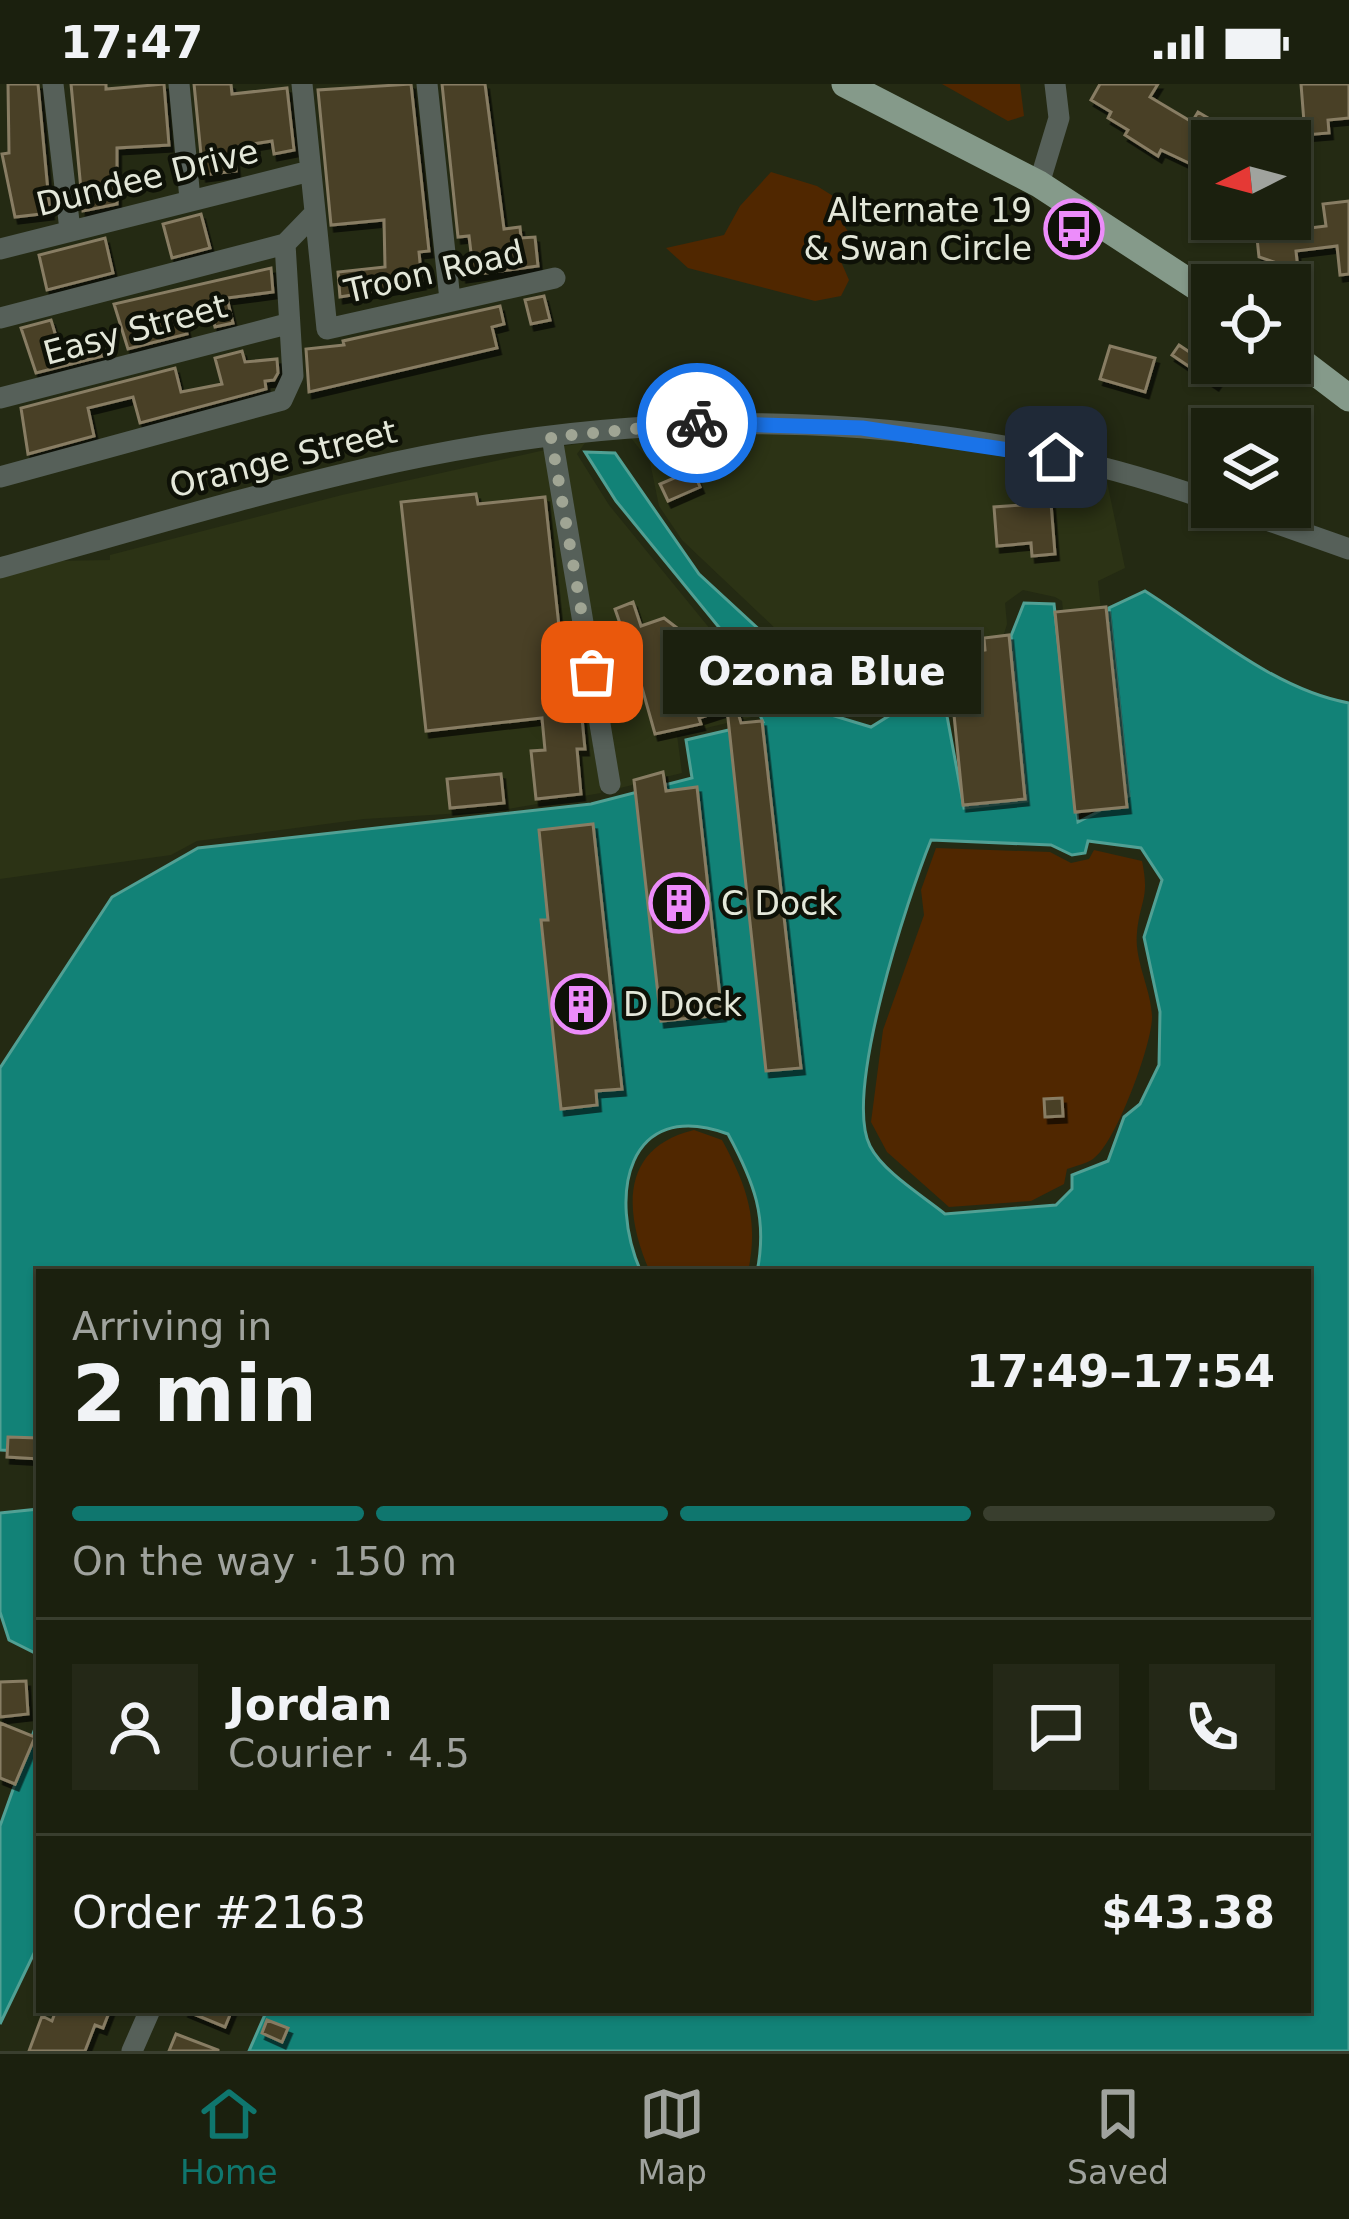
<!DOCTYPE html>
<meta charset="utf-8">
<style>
:root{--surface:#1b200e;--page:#242817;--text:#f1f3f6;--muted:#a0a39e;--line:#393e2e;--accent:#0f766e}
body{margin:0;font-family:"DejaVu Sans",sans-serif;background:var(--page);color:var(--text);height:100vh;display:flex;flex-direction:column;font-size:45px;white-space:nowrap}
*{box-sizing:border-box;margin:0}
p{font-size:39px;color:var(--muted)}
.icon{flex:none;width:66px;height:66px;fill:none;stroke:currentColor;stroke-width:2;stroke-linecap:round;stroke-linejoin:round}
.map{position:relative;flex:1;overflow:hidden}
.side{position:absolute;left:36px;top:1185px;width:1275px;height:744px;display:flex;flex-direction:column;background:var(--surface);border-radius:0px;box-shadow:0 3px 9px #0004,0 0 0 3px var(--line)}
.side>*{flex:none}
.needle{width:78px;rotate:264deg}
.controls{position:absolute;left:1191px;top:36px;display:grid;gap:24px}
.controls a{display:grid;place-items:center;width:120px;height:120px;border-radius:0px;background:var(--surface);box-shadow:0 3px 9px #0004,0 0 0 3px var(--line);font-size:60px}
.pin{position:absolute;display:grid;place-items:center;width:102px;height:102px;color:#fff;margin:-51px;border-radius:24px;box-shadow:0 6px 18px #0006}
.courier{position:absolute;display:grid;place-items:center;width:120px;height:120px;margin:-60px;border:9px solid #1a73e8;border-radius:50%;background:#fff;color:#222;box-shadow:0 3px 15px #0007}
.bubble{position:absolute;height:84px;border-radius:0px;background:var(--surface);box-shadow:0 3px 9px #0004,0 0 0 3px var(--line);font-size:39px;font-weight:800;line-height:84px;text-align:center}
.head em{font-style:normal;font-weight:800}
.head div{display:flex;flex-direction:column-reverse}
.head{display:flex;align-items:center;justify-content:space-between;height:204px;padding:0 36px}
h1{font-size:78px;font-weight:800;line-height:90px}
.bar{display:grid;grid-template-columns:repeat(4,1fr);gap:18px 12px;align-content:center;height:144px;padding:0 36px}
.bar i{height:15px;border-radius:9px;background:var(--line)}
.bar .on{background:var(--accent)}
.bar p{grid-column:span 4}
.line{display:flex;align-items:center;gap:30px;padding:0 36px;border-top:3px solid var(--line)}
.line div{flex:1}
.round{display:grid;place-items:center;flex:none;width:126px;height:126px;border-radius:0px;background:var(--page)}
.status{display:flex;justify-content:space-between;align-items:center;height:84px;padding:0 60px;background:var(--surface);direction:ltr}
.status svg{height:33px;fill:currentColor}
.menu{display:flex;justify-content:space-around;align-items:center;height:168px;border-top:3px solid var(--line);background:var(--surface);font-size:33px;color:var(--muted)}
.menu a{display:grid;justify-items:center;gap:6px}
.menu .on{color:var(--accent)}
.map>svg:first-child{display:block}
.built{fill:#2c3315}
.green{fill:#502700}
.water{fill:#128277;stroke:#51a094;stroke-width:3;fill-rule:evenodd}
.building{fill:#494028;stroke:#887d64;stroke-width:3;filter:url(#shadow)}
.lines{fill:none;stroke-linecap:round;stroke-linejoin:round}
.minor{stroke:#566059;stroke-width:21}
.major{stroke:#859a8a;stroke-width:27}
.done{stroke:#a0a594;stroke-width:12;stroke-dasharray:0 21.6}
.route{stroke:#1a73e8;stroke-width:15}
.labels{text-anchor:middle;stroke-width:9;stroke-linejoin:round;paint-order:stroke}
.street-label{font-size:33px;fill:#e3e7d9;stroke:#0e1107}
.poi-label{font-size:33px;fill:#e3e7d9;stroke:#0e1107;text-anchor:start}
</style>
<div class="status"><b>17:47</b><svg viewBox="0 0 49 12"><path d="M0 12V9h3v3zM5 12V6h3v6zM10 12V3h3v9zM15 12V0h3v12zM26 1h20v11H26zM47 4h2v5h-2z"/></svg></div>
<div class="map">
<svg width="1349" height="1967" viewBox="0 0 1349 1967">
<defs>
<filter id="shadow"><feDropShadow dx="3.5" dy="6" stdDeviation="0" flood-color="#0009"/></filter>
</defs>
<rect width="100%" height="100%" fill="#242a13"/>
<!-- built -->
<path class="built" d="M713,346l148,7 127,15 118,25 19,91 -27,13 22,212 -36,9 -22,-201 -7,-4 -32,-7 -18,13 2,21 -26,86 -3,-51 -5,-2 -41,18 -50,35 -13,-14 -13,9 -174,-165 -23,-34 -9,-44 -19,-24z
M585,359l-8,11 32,51 106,130 37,82 -75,18 5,38 -62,15 -56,-342z
M545,366l56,343 -105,18 -132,8 -167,22 -26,14 -171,24v-302l56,-16 54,-1v-5l232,-60z"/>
<!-- green -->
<path class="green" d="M942,0h78l4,32 -16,5z
M771,88l46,14 29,18 -1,23 13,19 -6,11h-13l10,23 -8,16 -26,5 -127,-33 -22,-20 58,-13 16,-29z
M936,764l114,4 21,11 18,-4 5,-9 48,11c8,38 -2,39 -5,72 -3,27 14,56 15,83 1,27 -37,129 -59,143 -7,5 -18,7 -26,10l-3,15 -33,17 -82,6 -62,-55 -16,-30 12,-92 41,-115 -3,-25z
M694,1046l28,10c25,46 37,80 26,132h-98c-26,-59 -31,-124 44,-142z"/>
<!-- water -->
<path class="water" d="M585,368l30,1 84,121 66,61 66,80 40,12 101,-63 3,42 -28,10 17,92 63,-7 -16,-165 13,-33 30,1 24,218 51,-26 -20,-188 36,-17c62,39 130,99 204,112v1348h-1100l18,-41h1041v-738h-551c11,-54 -3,-90 -29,-138 -102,-37 -120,63 -87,138h-602v180l-39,-2v-382l112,-171 86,-49 393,-44 101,-26 -6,-38 77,-18 -41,-91 -106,-130zM931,756l120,5 21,10 13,-2 3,-12 53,7 21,32 -18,57 16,75 -1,53 -19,39 -16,13 -16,44 -36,14v14l-16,16 -111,9c-22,-18 -62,-42 -75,-68 -27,-53 38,-249 61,-306z
M39,1425v146l-30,-15 -9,-28v-99z
M39,1633v226l-39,81v-198z"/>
<!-- building -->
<path class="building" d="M8,0h30l12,129 -35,4 -13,-63 7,-1z
M71,0h35v5l58,-5 5,61 -52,3v56l-34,7z
M194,0h37l1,10 55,-6 7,62 -20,4 -2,-13 -38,6 2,24 -33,4z
M411,0l18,167 -10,1 3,31 -82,14 -2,-25 47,-5 -1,-47 -53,5 -13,-135z
M442,0h43l19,145 16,-2 1,11 14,-1 3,29 -75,10 -2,-14 11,-1 -3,-25 -11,1z
M1100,0h58l-8,13 42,25 6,-10 32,19 -6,10h-12l-6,30 -45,-21 -3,6 -33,-21 3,-5 -20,-12 3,-6 -20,-12z
M1301,0h48v34l-21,2 1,13 -24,2z
M1349,117v73l-9,1 -3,-29 -41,5 2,19 -39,-13 -4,-38h38l1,11 32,-4 -3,-22z
M201,130l9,34 -38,10 -9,-34z
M105,154l8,35 -66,17 -8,-35z
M271,184l2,24 -46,6 6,25 -18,4 -5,-21 -28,5 5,23 -59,15 -14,-45z
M544,212l6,24 -19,4 -6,-24z
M500,222l4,18 -12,3 5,21 -188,44 -3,-43 38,-4 -1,-4z
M51,236l7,23 40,-5 5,18 -67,17 -15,-45z
M1179,261l43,29 -7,10 -43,-29z
M1110,262l45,12 -10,34 -45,-13z
M242,267l3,11 32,-3 1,14 -4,7 -9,1 1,8 -126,34 -7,-26 -45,11 6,28 -66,18 -7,-46 154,-40 6,24 41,-8 -7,-26z
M693,386l7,17 -32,14 -8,-17z
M476,410l2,10 67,-7 24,222 13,-1 3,31h-8l4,45 -45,5 -5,-48 14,-1 -3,-32 -116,13 -25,-229z
M1051,419l4,51 -23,2 -1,-13 -34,3 -3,-39z
M633,518l8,24 23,-8 17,13 15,43 -11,24 45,-13 11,38 21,-2 39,347 -35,3 -39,-362 -28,9 2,6 -46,10 -18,-64 -8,3 -4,-13 7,-2 -17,-49z
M1106,523l21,200 -52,5 -20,-200z
M1009,551l16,164 -62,6 -10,-100 25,-3 -5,-50 12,-2 -1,-12z
M663,688l3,19 31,-4 25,228 -61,6 -27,-241z
M501,690l3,29 -54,5 -3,-29z
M593,740l29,265 -26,2 1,14 -36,4 -20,-189h7l-9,-90z
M1062,1014l1,18 -18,1 -1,-18z
M8,1353l31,1v21l-32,-2z
M26,1597l2,33 -28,3v-35z
M0,1639l35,14 -20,47 -15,-6z
M56,1926h54l-7,18 -8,-3 -10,26h-56l13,-35 10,5z
M184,1926h48l-7,17z
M267,1936l21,8 -6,14 -20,-9z
M176,1950l42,16v1h-49z"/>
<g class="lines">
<!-- minor -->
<path class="minor" d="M53,0l17,146
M179,0l11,115
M302,0l25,245 228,-51
M427,0l23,216
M1039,100l20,-66 -4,-34
M0,165l310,-78
M0,234l285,-74
M0,314l287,-74
M552,353l58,347
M0,393l282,-77 11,-24 -8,-132 29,-30
M1230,423l119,42
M0,484c131,-37 263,-77 396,-106 269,-58 555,-54 816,39
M132,1967l18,-41"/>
<!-- major -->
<path class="major" d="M845,0l194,100 173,113
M1290,269l59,45"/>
</g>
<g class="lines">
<!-- done -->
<path class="done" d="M592,588l-41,-235 146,-14"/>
<!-- route -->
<path class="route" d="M697,339l165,5 194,29"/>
</g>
<!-- icons -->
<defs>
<g id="bus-ring" transform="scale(3)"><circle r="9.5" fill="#0e1107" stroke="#ec8cfa" stroke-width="1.5"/><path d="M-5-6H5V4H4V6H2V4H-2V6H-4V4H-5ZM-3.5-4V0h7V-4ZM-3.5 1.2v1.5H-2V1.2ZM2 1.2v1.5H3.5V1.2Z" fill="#ec8cfa"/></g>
<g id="building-ring" transform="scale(3)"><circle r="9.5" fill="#0e1107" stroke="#ec8cfa" stroke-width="1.5"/><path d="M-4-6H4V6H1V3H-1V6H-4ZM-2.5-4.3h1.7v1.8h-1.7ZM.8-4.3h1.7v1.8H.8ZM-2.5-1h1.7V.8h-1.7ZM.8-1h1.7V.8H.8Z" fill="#ec8cfa"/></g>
</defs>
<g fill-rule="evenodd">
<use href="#bus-ring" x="1074" y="145"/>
<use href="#building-ring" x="679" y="819"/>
<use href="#building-ring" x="581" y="920"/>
</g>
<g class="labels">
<!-- street labels -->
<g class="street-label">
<text transform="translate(147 93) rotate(-14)" y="12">Dundee Drive</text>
<text transform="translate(434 187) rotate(-13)" y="12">Troon Road</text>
<text transform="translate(135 245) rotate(-15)" y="12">Easy Street</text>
<text transform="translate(283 374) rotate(-14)" y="12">Orange Street</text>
</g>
<!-- poi labels -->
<g class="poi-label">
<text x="1032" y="138" text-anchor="end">Alternate 19<tspan x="1032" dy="38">&amp; Swan Circle</tspan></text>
<text x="721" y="831">C Dock</text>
<text x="623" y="932">D Dock</text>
</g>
</g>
</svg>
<div class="controls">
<a><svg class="needle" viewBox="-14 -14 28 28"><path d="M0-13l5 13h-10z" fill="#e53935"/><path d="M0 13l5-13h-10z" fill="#a0a39e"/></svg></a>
<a><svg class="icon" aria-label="locate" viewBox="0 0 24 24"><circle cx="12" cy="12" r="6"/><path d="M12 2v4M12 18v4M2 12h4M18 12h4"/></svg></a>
<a><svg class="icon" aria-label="layers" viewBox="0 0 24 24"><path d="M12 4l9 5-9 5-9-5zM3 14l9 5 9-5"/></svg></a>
</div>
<div class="pin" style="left:592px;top:588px;background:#ea580c"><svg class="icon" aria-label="bag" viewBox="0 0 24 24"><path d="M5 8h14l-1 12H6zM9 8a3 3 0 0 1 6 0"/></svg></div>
<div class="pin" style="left:1056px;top:373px;background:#1f2937"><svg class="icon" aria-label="home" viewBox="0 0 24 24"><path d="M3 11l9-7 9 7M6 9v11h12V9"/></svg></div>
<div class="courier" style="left:697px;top:339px"><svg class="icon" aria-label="bike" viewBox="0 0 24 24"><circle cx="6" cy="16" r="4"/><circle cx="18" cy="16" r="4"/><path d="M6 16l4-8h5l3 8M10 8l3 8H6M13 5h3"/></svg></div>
<div class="bubble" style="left:663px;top:546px;width:318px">Ozona Blue</div>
<section class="side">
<div class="head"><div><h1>2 min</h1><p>Arriving in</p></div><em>17:49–17:54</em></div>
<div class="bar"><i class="on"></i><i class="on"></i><i class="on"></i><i></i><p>On the way · 150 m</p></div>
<div class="line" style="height:216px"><a class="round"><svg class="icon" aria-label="person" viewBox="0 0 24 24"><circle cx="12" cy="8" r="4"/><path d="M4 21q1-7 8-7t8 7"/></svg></a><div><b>Jordan</b><p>Courier · 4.5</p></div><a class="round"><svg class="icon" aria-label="chat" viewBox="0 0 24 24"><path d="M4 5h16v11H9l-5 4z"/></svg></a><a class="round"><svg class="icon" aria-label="phone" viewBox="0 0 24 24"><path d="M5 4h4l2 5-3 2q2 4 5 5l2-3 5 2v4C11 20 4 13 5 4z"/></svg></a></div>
<div class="line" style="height:156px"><div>Order #2163</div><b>$43.38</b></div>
</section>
</div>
<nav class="menu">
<a class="on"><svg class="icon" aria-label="home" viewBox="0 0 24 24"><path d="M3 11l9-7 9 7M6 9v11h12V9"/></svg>Home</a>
<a><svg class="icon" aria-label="map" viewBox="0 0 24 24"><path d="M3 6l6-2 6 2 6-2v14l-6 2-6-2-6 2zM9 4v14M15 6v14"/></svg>Map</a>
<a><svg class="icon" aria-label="saved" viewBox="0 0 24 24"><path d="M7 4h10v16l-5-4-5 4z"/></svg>Saved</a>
</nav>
